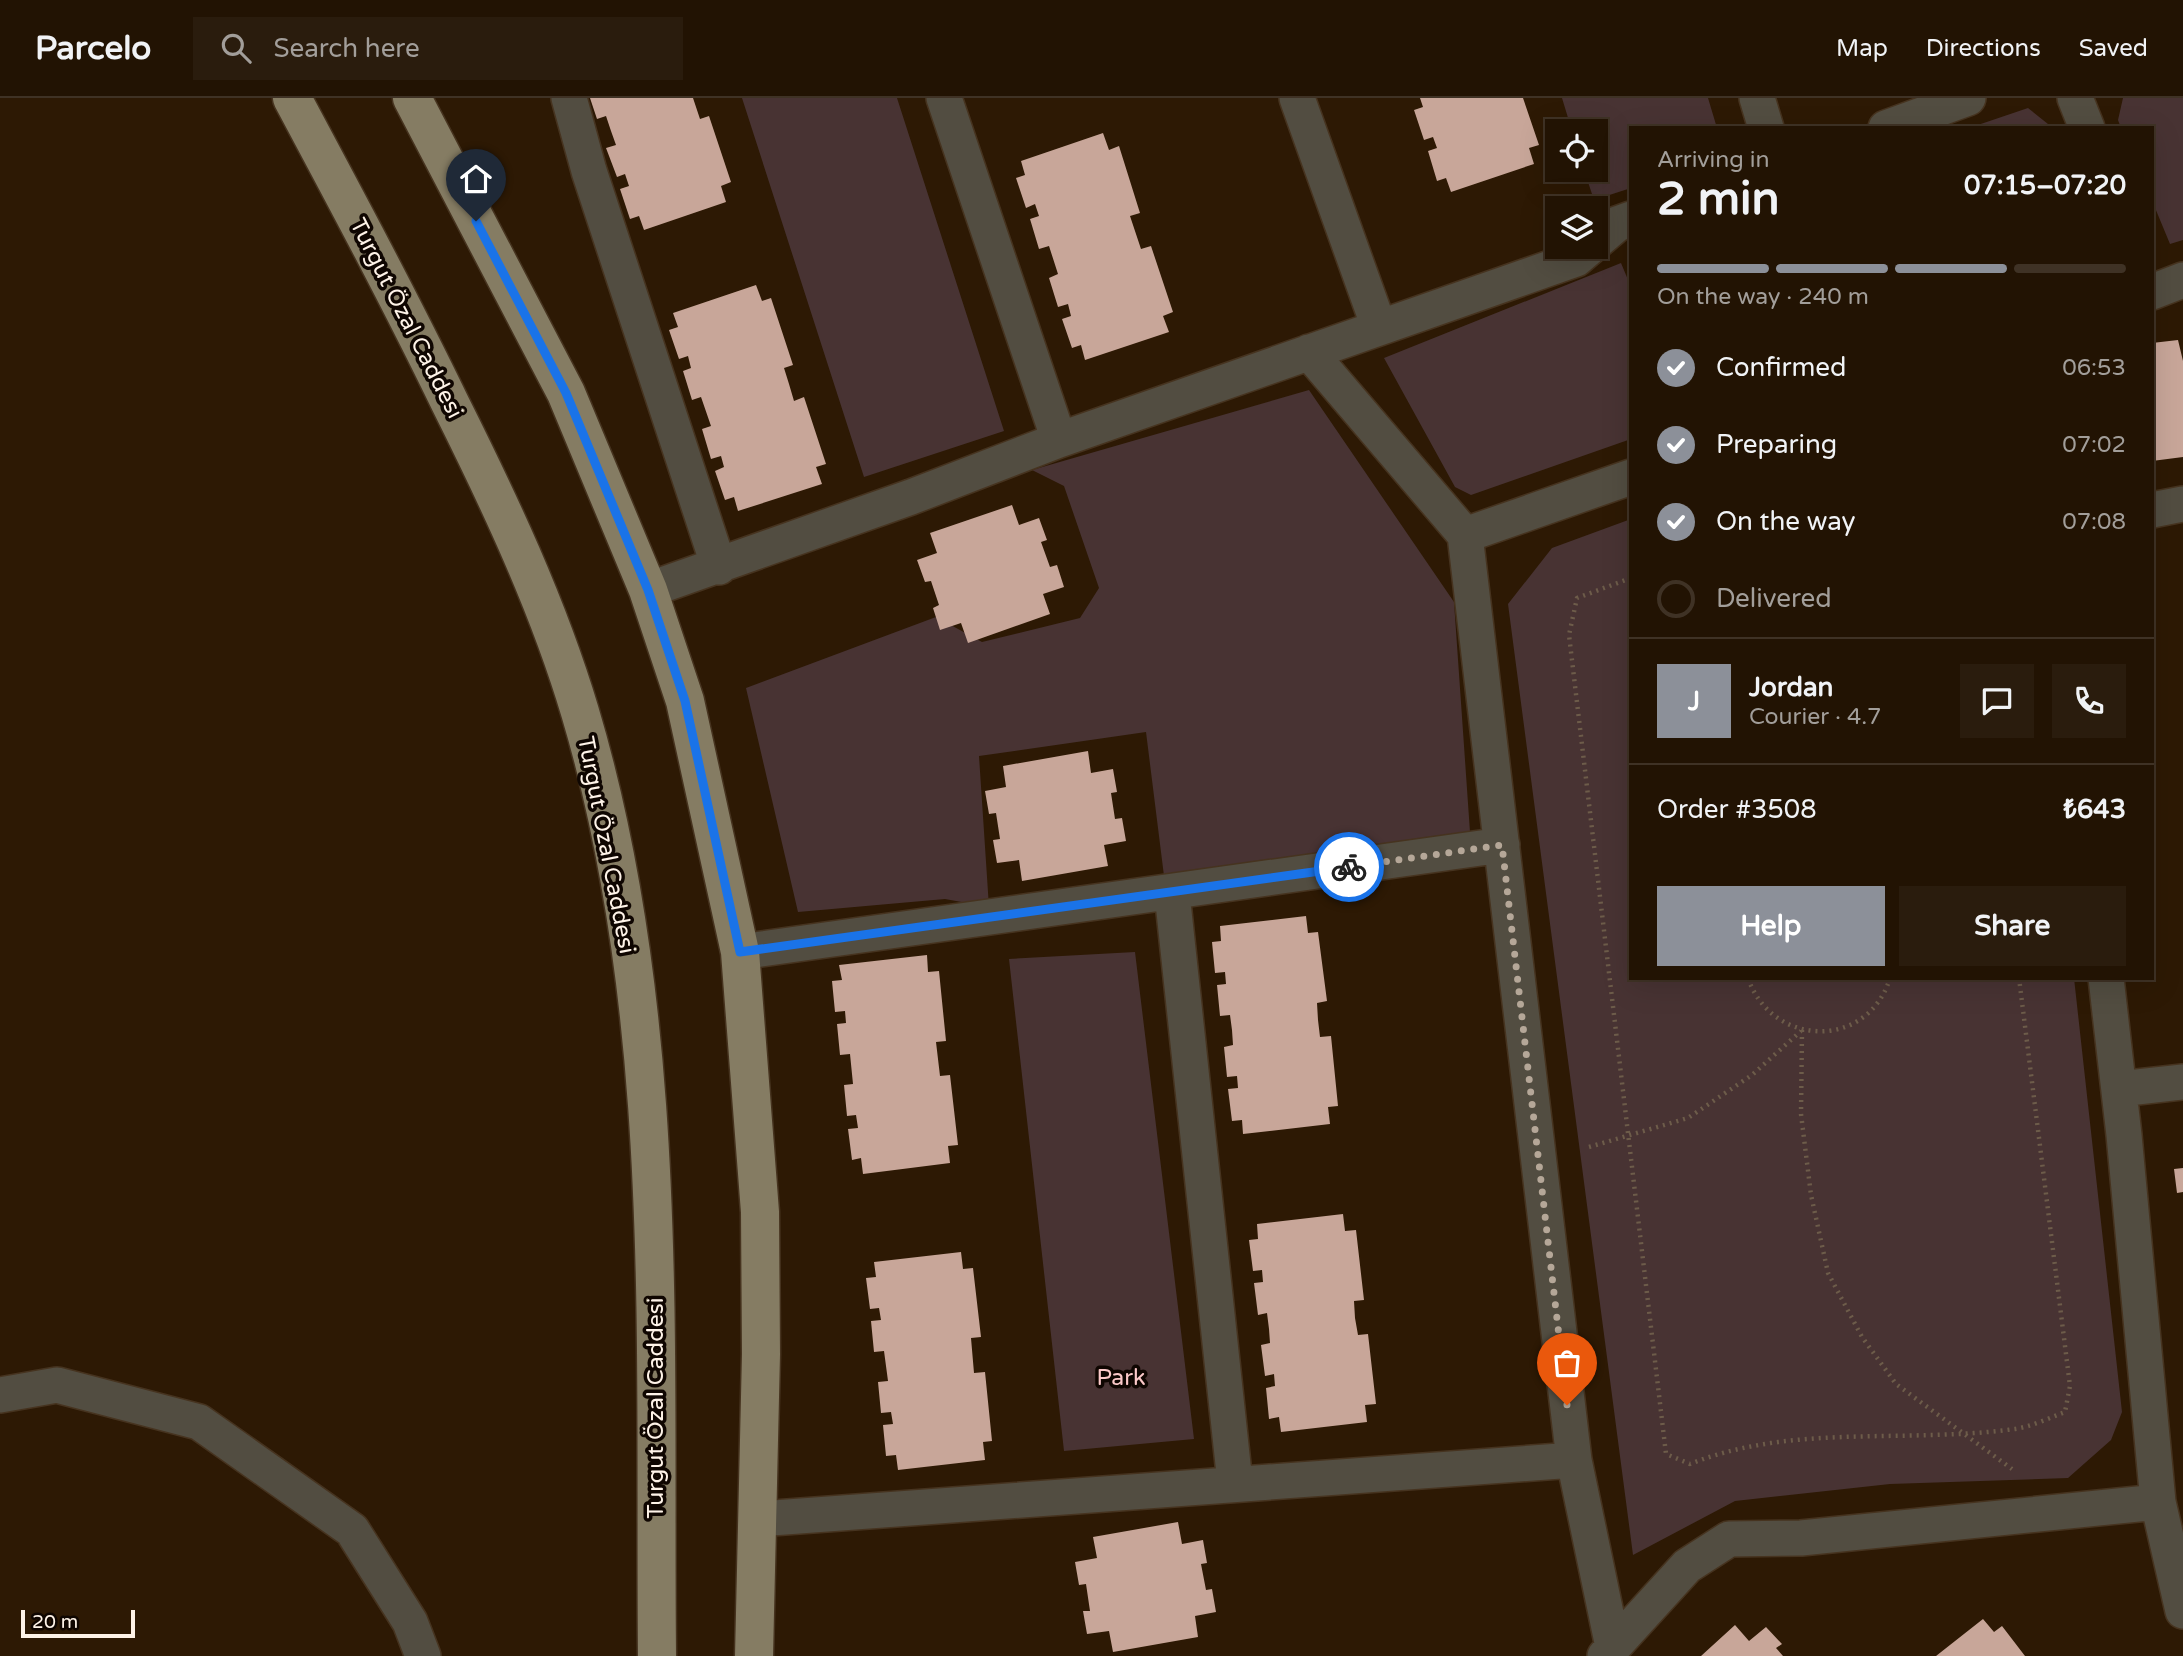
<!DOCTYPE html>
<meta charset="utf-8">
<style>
:root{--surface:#221303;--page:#2a1c0d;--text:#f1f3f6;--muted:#a29e9a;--line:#3f3225;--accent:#8c9099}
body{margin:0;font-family:"Varela Round",sans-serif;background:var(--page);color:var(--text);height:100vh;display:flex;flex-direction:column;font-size:26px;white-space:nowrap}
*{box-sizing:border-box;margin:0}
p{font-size:23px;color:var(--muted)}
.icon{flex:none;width:38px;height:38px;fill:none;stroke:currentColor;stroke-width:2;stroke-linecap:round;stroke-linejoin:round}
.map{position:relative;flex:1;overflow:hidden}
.sheet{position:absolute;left:1629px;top:28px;width:525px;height:854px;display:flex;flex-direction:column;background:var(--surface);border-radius:0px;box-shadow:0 7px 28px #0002,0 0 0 2px var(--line)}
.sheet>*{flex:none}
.controls{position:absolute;left:1545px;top:21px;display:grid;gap:14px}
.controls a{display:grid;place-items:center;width:63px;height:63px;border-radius:0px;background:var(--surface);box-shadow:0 7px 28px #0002,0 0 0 2px var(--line);font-size:35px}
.scale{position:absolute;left:21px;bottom:18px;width:114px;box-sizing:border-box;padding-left:7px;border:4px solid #fef3e8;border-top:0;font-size:19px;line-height:24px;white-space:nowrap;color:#fef3e8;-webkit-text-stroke:5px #0f0601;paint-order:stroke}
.pin{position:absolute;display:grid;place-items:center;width:60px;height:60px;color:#fff;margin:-72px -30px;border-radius:50% 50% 50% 0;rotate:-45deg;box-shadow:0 0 7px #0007}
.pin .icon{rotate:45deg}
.courier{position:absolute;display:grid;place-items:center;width:70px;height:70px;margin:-35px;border:5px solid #1a73e8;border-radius:50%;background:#fff;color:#222;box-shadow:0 2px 9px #0007}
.headline em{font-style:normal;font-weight:800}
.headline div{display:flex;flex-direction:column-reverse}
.headline{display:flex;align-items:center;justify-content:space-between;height:119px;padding:0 28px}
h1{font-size:46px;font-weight:800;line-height:52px}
.bar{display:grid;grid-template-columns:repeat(4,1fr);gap:10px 7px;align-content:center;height:84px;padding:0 28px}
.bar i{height:9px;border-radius:5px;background:var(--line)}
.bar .selected{background:var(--accent)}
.bar p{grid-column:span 4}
.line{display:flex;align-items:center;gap:18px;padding:0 28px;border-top:2px solid var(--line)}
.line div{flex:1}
.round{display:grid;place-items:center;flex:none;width:74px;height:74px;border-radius:0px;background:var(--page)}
ol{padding:0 28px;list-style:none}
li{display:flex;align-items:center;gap:21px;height:77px}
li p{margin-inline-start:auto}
li .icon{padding:7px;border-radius:50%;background:var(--accent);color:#fff;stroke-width:4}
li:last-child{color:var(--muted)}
li i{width:38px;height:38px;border:4px solid var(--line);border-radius:50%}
.action{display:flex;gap:14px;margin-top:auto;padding:14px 28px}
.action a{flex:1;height:80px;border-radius:0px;background:var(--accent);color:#fff;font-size:28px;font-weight:800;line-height:80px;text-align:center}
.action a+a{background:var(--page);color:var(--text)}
header{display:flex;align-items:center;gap:42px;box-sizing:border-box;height:98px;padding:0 35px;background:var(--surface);border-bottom:2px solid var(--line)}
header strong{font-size:33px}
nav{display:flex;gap:38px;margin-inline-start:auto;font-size:24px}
.search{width:490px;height:63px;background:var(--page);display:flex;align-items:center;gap:18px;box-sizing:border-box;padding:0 24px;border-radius:0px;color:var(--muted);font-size:26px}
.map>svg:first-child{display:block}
.green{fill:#483333}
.building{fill:#c8a699}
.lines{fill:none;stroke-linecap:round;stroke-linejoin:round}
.minor-casing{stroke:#46331f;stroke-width:38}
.primary-casing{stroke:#46331f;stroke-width:41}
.path{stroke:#6d5c4a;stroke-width:4.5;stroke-dasharray:2 5;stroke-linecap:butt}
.minor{stroke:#524d41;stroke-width:35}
.primary{stroke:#857c63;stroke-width:38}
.done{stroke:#b5a798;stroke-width:7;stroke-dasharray:0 12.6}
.route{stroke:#1a73e8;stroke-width:9}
.labels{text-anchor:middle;stroke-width:7;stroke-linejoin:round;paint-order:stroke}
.street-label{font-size:23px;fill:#fef3e8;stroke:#0f0601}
.park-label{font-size:23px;fill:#fcc9c9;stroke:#0f0601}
</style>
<header>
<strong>Parcelo</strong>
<div class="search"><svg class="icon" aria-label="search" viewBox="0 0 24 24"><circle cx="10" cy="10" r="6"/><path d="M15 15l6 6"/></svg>Search here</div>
<nav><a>Map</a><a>Directions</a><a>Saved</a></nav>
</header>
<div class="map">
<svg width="2183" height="1558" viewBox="0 0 2183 1558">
<rect width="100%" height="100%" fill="#2d1904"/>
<!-- green -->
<path class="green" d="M742,0h155l107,333 -140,46z
M1562,0h146l9,30h-86v60l-37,12 -10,-30h12v-39h-24z
M2123,0h60v142l-13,4 -17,-41 -1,-75h-31l-3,-8z
M2028,10l25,20h-84z
M1621,165l10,24v152l-160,56 -16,-8 -71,-129z
M1309,292l145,212 16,230 -306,44 -18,-144 -167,24 10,151 -44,-8 -147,13 -52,-224 190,-71 46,25 98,-24 19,-30 -35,-102 -32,-16z
M1631,421v459h443l48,434 -11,28 -43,38 -178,6 -155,17 -102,54 -125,-951 44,-56z
M1135,854l59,487 -130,12 -55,-492z"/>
<!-- building -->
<path class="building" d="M590,0h103l7,21 9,-3 22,66 -10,4 5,16 -82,28 -5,-14 -9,3 -10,-30 9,-3 -4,-12 -8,3 -11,-29 10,-3 -5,-14 -5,-15 -9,3z
M1420,0h103l16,47 -10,3 5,16 -83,28 -5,-14 -9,3 -9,-30 9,-3 -4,-11 -9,3 -10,-30 9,-3z
M1103,35l6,17 10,-4 21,67 -10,3 11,33 10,-3 22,66 -10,4 6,16 -84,28 -4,-15 -9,3 -10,-29 9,-3 -3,-12 -10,3 -9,-29 9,-4 -9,-28 -10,3 -9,-30 9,-3 -4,-12 -9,4 -10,-30 9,-3 -4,-14z
M756,187l6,16 9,-3 22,67 -9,3 5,16 5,17 10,-4 22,67 -10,3 6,17 -84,27 -4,-14 -9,3 -10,-29 9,-4 -3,-11 -10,3 -9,-30 9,-3 -10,-29 -9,3 -9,-29 8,-3 -3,-12 -9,3 -10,-29 9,-3 -5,-14z
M2178,242l5,21v96l-31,4v-118z
M1012,407l7,20 20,-7 8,22 -6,2 9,25 7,-2 7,22 -21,7 7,20 -82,29 -7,-20 -21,7 -7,-22 6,-3 -8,-24 -6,1 -8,-22 20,-7 -7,-20z
M1088,653l3,22 22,-4 4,23 -6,1 4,26 7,-1 4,23 -22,4 4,21 -86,15 -3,-21 -22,3 -4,-23 7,-1 -4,-26 -7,1 -4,-23 21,-4 -3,-21z
M1306,818l2,17 10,-1 9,69 -10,2 1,17 2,17 11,-1 7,70 -10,1 2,17 -87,10 -1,-14 -10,1 -4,-32 10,-1 -1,-12 -10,1 -3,-30 9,-2 -1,-15 -2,-15 -10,1 -3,-31 9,-1 -1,-12 -10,1 -3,-31 9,-1 -1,-15z
M927,857l1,17 11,-1 7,70 -10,1 4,34 10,-1 8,70 -10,1 2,17 -87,11 -2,-16 -9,2 -4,-31 10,-1 -2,-13 -9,1 -3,-31 9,-1 -3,-30 -10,1 -3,-31 9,-1 -1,-12 -10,1 -3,-31 10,-1 -3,-15z
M2183,1070v24l-6,1 -3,-24z
M1343,1116l2,17 11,-1 8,70 -10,1 1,17 3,17 10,-1 8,70 -11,1 2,17 -86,10 -2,-15 -10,2 -3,-31 9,-2 -1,-12 -9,2 -4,-31 9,-2 -1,-14 -2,-16 -9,2 -4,-32 9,-1 -1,-12 -9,1 -4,-31 9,-1 -1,-15z
M961,1154l2,17 10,-1 8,69 -10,1 3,35 11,-1 7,69 -9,1 2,18 -87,10 -2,-15 -10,1 -3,-31 10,-1 -2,-12 -10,1 -3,-31 10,-1 -4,-30 -10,1 -3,-31 10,-1 -2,-12 -9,1 -4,-31 10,-1 -2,-15z
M1178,1424l4,22 21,-4 4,23 -6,1 5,26 6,-1 4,23 -21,4 3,21 -85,15 -4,-21 -22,3 -4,-23h7l-4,-27 -7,1 -4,-23 22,-4 -4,-21z
M1983,1521l11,13 8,-6 23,30h-89z
M1735,1527l14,16 17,-14 16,17 -6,4 7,8h-82z"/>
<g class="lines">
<!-- minor casing -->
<g class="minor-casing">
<path id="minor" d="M569,0l20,73 130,396
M944,0l115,342 517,-181 14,-12
M1297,0l82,229
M1757,0l9,30
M2075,0l12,30
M1886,30l82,-30
M1596,144l21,-18 14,-5
M2152,194l31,-12
M1309,254l156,183 109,925 39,187
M2152,412l31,-6
M1465,437l166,-58
M648,492l263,-93 148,-57
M1172,795l63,590
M740,854l762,-107
M2106,880l18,157 34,367
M2119,991l64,-7
M0,1297l57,-10 142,37 153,108 58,92 13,34
M759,1421l815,-59
M1605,1558l82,-90 42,-27 72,-1 357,-36 25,109"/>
</g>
<!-- primary casing -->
<g class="primary-casing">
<path id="primary" d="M292,0c54,101 108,202 158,305 50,100 98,202 130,309 91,305 74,630 77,944
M412,0l154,295 82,197 37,111 55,251 20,260 1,142 -7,302"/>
</g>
<!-- path -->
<path class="path" d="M1631,480l-54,20 -8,37 97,819 24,10c103,-41 216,-20 324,-35 17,-2 35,-11 51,-17l5,-26 -51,-408
M1748,880c24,70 120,72 142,0
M1802,932l-1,84 10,81 17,78 34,64 34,47 116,85
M1589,1049l99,-29 64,-43 49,-44"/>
<!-- minor -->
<use href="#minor" class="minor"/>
<!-- primary -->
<use href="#primary" class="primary"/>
</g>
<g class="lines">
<!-- done -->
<path class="done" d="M1349,769l153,-22 65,560"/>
<!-- route -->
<path class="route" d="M476,123l90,172 82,197 37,111 55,251 609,-85"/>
</g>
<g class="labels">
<!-- street labels -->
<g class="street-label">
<text transform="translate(407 220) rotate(63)" y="8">Turgut Özal Caddesi</text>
<text transform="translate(607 747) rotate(79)" y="8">Turgut Özal Caddesi</text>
<text transform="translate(655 1310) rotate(-90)" y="8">Turgut Özal Caddesi</text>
</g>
<!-- park labels -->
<g class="park-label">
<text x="1121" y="1287">Park</text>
</g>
</g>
</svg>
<div class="controls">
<a><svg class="icon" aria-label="locate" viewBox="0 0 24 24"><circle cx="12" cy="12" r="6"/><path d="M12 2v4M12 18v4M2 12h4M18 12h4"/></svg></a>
<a><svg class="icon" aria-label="layers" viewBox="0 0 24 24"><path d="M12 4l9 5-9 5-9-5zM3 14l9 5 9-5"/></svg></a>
</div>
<div class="scale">20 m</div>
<div class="pin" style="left:1567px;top:1307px;background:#ea580c"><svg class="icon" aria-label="bag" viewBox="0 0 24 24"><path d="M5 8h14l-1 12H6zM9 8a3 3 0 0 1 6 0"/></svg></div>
<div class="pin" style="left:476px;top:123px;background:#1f2937"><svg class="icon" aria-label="home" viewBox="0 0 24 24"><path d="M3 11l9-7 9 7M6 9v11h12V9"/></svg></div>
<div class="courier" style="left:1349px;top:769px"><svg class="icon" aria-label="bike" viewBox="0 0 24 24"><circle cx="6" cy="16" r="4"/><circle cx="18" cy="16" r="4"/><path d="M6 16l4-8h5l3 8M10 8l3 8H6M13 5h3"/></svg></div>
<section class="sheet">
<div class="headline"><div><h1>2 min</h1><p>Arriving in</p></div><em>07:15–07:20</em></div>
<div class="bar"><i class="selected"></i><i class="selected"></i><i class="selected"></i><i></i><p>On the way · 240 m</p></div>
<ol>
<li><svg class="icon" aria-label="check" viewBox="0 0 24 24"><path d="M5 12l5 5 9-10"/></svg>Confirmed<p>06:53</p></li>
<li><svg class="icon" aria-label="check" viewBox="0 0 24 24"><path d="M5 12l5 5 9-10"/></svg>Preparing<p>07:02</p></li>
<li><svg class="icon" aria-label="check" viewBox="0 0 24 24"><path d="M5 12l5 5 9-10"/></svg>On the way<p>07:08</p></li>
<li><i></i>Delivered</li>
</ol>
<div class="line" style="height:126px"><b class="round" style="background:var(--accent);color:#fff">J</b><div><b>Jordan</b><p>Courier · 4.7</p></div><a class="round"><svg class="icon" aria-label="chat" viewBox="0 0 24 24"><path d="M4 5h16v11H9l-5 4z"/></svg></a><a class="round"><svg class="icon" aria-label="phone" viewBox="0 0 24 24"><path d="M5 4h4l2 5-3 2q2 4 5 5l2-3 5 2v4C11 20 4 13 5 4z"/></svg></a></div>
<div class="line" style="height:91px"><div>Order #3508</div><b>₺643</b></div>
<div class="action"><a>Help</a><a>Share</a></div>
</section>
</div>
